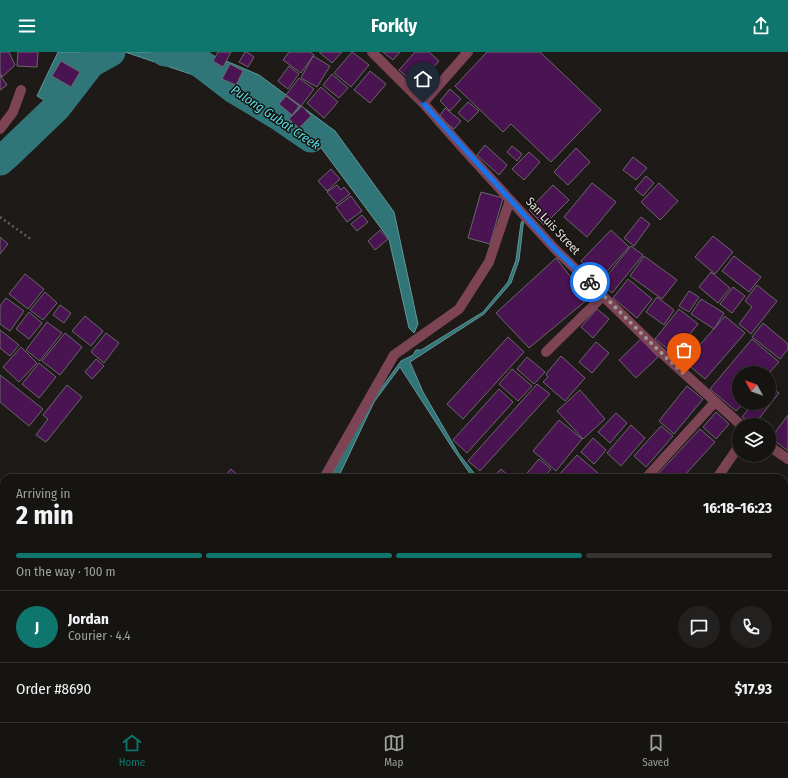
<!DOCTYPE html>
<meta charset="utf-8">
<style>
:root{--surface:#161411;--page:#23211f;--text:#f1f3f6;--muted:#9e9e9f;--line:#353331;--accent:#0f766e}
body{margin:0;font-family:"Fira Sans Condensed",sans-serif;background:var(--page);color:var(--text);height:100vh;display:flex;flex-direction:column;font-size:15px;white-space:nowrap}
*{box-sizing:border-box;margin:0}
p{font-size:13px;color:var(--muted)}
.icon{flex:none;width:22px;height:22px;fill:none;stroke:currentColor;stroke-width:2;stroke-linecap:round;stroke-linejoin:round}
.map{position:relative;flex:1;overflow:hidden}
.drawer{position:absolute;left:0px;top:422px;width:788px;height:248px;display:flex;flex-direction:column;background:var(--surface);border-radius:12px 12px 0 0;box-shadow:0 4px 16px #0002,0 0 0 1px var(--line)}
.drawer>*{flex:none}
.needle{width:26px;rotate:310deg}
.fabs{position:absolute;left:732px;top:314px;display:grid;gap:8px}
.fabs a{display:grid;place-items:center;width:44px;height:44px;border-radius:50%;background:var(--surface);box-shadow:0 4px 16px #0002,0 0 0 1px var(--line);font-size:20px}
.pin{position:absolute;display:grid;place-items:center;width:34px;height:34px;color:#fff;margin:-41px -17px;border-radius:50% 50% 50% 0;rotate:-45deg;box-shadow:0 0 4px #0007}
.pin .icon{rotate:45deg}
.courier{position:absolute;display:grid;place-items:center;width:40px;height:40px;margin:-20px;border:3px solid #1a73e8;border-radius:50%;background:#fff;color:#222;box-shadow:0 1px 5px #0007}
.headline em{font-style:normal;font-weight:700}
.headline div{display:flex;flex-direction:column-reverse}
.headline{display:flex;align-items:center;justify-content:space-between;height:68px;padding:0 16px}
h1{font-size:26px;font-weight:700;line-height:30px}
.bar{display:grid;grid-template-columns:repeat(4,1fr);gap:6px 4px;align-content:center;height:48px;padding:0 16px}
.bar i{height:5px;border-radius:3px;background:var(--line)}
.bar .current{background:var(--accent)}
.bar p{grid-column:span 4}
.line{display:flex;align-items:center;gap:10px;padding:0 16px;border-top:1px solid var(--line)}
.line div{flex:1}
.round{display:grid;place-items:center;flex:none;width:42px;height:42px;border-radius:21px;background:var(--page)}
header{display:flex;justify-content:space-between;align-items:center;height:52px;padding:0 16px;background:var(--accent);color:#fff;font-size:18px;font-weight:700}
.tab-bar{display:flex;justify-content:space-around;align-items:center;height:56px;border-top:1px solid var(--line);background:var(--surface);font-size:11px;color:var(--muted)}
.tab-bar a{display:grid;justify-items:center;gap:2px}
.tab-bar .current{color:var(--accent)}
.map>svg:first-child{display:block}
.water{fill:#307679;stroke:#659597}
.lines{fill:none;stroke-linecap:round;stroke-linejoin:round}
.river{stroke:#307679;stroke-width:29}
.building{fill:#491451;stroke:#6b676b}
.path{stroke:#625e5c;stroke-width:2.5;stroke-dasharray:2 3;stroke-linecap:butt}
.minor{stroke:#7c4454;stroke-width:10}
.done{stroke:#9d9997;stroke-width:4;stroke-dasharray:0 7.2}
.route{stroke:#1a73e8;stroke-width:5}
.labels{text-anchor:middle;stroke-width:3;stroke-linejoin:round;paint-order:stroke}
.street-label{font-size:12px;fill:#e1dedc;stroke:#15110e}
.water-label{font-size:13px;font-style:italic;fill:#58dfe5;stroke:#15110e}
</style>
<header><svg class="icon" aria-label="menu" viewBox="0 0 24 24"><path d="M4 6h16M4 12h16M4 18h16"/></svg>Forkly<svg class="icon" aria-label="share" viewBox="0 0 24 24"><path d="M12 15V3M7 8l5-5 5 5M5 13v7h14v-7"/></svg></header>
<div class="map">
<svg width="788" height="670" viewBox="0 0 788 670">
<rect width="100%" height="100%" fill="#1e1a17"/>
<!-- water -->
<path class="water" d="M58,0h40l-25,11 -13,41 -3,3 -20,-11z
M125,0h80l54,23 76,56 59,81 24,112 -4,9 -5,-5 -20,-89 -67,-90 -72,-55z
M524,165l-5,43 -8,23 -27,31 -74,48 13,30 36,62 19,24h-5l-20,-29 -53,-82 -26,35 -36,76h-8l39,-73 32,-44 12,-6 3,-5h5l62,-38 25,-30 8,-22 5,-37z
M635,666h28l2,4h-27z"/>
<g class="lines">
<!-- river -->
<path class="river" d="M165,0l22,1 47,36 45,27 32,22
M0,109l8,-7 49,-47 34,-44 20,-11"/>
</g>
<!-- building -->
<path class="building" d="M0,0h9l6,13 -13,12 -2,-5z
M18,0h20l-1,15 -20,-1z
M218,0h13l-8,15 -10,-6z
M245,0h2l7,5 -6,10 -9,-5z
M289,0h21l4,3 -13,18 -18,-13z
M319,0h23l-10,11z
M352,0l17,13 -18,22 -17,-14z
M383,0h17l-7,8z
M415,0h14l10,9 -22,25 -18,-16z
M487,0h53l61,58 -50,52 -40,-38 -8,8 -48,-46z
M313,4l17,10 -13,21 -16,-9z
M61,9l19,11 -9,15 -19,-11z
M230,12l13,7 -7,14 -14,-6z
M289,14l10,8 -11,15 -10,-8z
M370,19l16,13 -16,19 -16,-13z
M332,22l16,14 -9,10 -16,-13z
M0,23l7,10 -7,5z
M299,26l15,11 -13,17 -15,-11z
M321,35l17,15 -14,16 -17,-15z
M450,37l11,10 -11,12 -10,-10z
M286,44l13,10 -7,9 -13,-11z
M468,50l11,9 -11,11 -10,-9z
M302,54l9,10 -12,12 -10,-9z
M445,56l16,13 -7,8 -15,-12z
M485,93l22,20 -8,10 -22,-20z
M512,94l10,8 -5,7 -10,-9z
M576,96l14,14 -22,23 -14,-13z
M529,100l11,10 -16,18 -12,-11z
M633,105l14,11 -11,12 -13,-10z
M331,117l9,10 -13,12 -9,-10z
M646,124l8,7 -11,13 -8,-7z
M592,131l24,19 -29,35 -23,-20z
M659,131l19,18 -18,19 -19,-18z
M337,133l4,5 3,-3 6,7 -13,10 -10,-12z
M553,133l16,15 -25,25 -15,-15z
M481,140l22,6 -13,46 -22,-6z
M351,144l11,15 -15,11 -11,-15z
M362,163l6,7 -11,9 -6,-7z
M641,165l9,7 -16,22 -10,-8z
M380,178l8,9 -13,11 -7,-9z
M611,178l18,17 -29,32 -19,-18z
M713,184l20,16 -18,22 -20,-17z
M0,185l8,7 -8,10z
M631,194l12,9 -31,38 -11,-10z
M644,204l33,24 -15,19 -32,-23z
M734,204l27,21 -12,15 -27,-21z
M556,206l32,41 -59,49 -33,-35z
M711,220l19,16 -12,15 -19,-16z
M25,222l19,15 -16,20 -19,-15z
M628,227l24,20 -15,19 -24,-20z
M757,233l20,16 -26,33 -12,-10 13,-17 -7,-6z
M733,235l12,9 -13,17 -12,-9z
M689,239l10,6 -10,15 -10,-6z
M45,240l12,11 -14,17 -13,-10z
M657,245l17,13 -10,15 -18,-13z
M6,246l18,13 -14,20 -10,-7v-18z
M701,247l23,14 -10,16 -23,-15z
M60,253l11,8 -7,10 -11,-8z
M597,257l12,10 -16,19 -12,-11z
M679,257l19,15 -24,30 -19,-15z
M29,260l13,11 -13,16 -13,-10z
M85,264l18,15 -12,15 -19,-15z
M725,264l20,17 -40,46 -20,-17z
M47,270l15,11 -22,28 -14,-11z
M763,271l25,21v5l-8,10 -28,-22z
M0,278l19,15 -9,11 -10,-8z
M65,281l17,14 -22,28 -18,-14z
M106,281l13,10 -15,20 -13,-11z
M508,285l16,15 -61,67 -16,-15z
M641,287l17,18 -22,21 -17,-18z
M752,287l27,23 -10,11h-30v30h5l-8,8 -26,-22z
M596,290l13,11 -17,20 -13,-11z
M21,295l16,16 -18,19 -16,-15z
M561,304l24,22 -20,23 -22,-19 5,-5 -2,-3z
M527,305l18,15 -11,12 -17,-15z
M96,307l8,7 -12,13 -7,-7z
M39,311l17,14 -17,21 -17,-14z
M512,317l20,17 -14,15 -19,-17z
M0,323l43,34 -14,17 -29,-24z
M537,332l13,10 -70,77 -12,-10z
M67,333l15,12 -36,45 -10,-7 12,-16 -5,-4z
M769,333l10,8 -25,32h-1l-11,-8 11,-14h16z
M687,334l16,13 -29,35 -15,-13z
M499,337l14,13 -46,51 -14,-13z
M580,338l25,29 -22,20 -26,-28z
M716,360l13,12 -13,15 -13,-12z
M616,361l11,10 -17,20 -12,-11z
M788,363v36l-17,-13z
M559,368l23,19 -26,32 -23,-20z
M631,373l14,13 -24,28 -14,-13z
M661,374l12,10 -27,31 -12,-11z
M700,377l15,13 -33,36h-28z
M593,386l13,12 -12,14 -13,-12z
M577,403l21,18 -4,5h-38z
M539,407l12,10 -7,9h-21z
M231,417l8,7 -2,2h-11l-2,-1z
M501,417l9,8 -1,1h-17z
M784,457l4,3v53l-2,3 -2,-2z
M227,666h8l6,4h-16z
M360,666h65l6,4h-64z"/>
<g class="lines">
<!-- path -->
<path class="path" d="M0,165l32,23"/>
<!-- minor -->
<path class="minor" d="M372,0l52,52 36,41 95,104 48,47 51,50 87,79
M423,51l45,-51
M0,77l13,-17 8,-22
M546,300l57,-56
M769,394l19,13
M324,426l70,-123 65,-46 30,-47 21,-62
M646,426l69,-76
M717,426l22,-32
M286,670l2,-4"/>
</g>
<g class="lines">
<!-- done -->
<path class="done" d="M590,230l64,64 30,28"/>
<!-- route -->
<path class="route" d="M423,51l132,146 35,33"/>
</g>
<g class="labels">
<!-- street labels -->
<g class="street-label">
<text transform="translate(553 174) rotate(47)" y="4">San Luis Street</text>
</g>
<!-- water labels -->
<g class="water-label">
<text transform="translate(276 65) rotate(34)" y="5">Pulong Gubat Creek</text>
</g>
</g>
</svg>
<div class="fabs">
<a><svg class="needle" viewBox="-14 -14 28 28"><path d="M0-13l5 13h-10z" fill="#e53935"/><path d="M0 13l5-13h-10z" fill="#9e9e9f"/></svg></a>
<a><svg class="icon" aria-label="layers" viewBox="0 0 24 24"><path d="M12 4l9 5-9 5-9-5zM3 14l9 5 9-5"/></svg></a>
</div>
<div class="pin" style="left:684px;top:322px;background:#ea580c"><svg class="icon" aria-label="bag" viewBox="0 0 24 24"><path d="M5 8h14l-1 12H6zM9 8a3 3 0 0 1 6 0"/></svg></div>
<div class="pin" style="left:423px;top:51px;background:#1f2937"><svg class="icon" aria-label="home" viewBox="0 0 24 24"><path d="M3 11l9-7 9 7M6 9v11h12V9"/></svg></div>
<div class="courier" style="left:590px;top:230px"><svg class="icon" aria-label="bike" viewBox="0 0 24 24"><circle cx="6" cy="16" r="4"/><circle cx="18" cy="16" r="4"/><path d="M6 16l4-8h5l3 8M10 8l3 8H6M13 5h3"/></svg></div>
<section class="drawer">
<div class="headline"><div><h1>2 min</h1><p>Arriving in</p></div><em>16:18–16:23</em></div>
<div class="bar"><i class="current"></i><i class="current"></i><i class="current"></i><i></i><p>On the way · 100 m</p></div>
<div class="line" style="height:72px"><b class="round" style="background:var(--accent);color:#fff">J</b><div><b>Jordan</b><p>Courier · 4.4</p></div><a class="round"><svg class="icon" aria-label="chat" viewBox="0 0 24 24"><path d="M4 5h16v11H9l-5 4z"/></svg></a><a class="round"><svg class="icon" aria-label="phone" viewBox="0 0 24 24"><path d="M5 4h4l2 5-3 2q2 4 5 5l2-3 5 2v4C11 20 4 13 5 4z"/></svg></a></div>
<div class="line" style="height:52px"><div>Order #8690</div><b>$17.93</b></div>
</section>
</div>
<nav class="tab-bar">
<a class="current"><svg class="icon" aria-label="home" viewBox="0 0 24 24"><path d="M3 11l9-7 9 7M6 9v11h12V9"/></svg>Home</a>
<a><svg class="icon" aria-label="map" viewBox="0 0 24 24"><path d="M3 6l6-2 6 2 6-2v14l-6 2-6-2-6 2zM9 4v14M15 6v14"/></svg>Map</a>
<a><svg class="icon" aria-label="saved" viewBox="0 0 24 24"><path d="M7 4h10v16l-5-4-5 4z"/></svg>Saved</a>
</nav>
